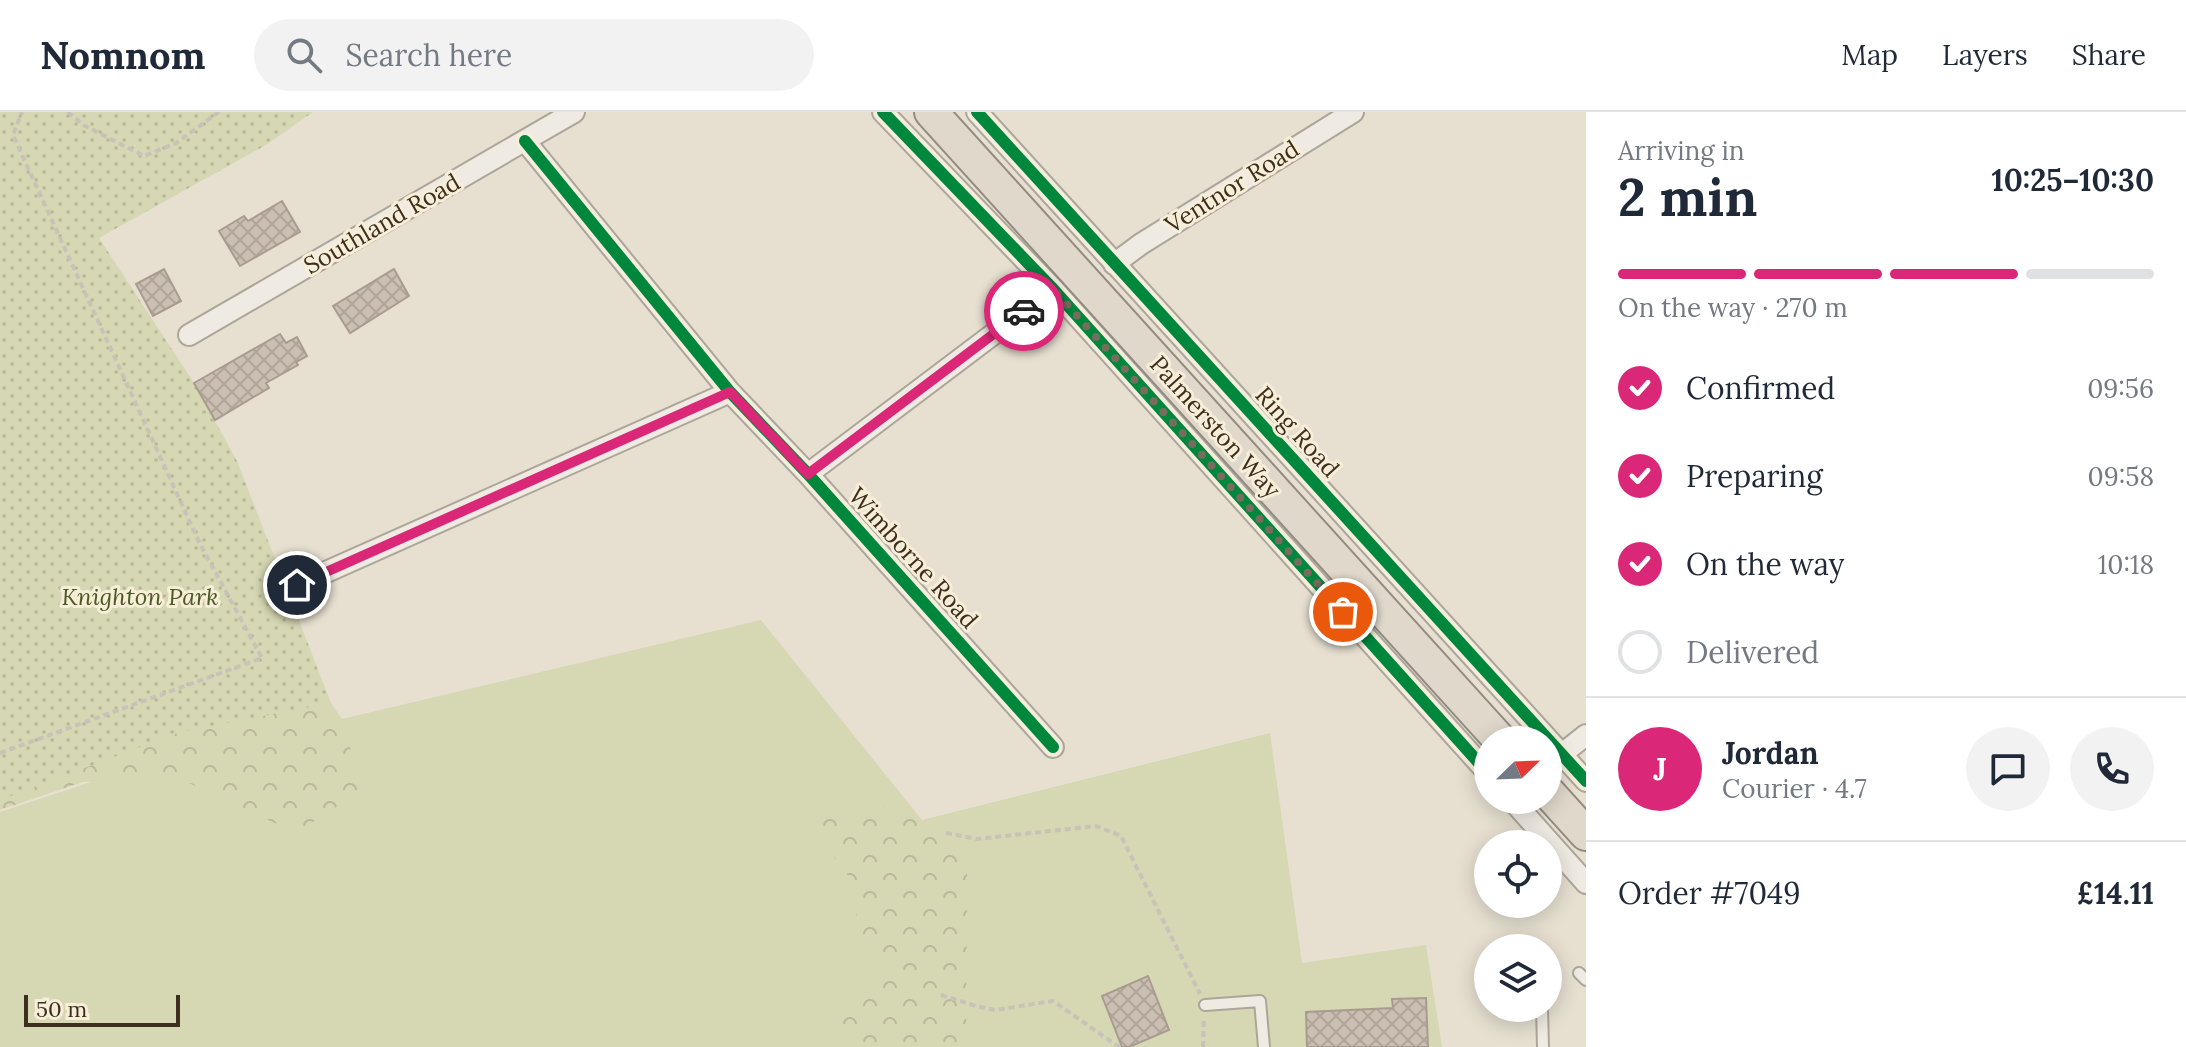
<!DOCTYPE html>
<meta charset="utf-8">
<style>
:root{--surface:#fff;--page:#f2f2f3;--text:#1f2937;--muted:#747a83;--line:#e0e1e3;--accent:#db2777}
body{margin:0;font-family:Lora,serif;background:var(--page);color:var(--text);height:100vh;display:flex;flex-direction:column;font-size:30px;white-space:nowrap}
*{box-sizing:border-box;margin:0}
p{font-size:26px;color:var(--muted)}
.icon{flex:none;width:44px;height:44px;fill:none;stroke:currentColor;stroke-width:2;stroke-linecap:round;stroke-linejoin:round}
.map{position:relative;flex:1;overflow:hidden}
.panel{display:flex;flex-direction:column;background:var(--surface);width:600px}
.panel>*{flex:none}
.needle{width:52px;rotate:67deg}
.tools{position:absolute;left:1474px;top:614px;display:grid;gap:16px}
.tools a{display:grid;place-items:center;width:88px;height:88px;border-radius:50%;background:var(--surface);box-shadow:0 4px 20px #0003;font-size:40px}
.scale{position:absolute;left:24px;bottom:20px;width:156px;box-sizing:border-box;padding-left:8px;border:4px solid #3d2e20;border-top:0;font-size:22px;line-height:28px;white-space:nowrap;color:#3d2e20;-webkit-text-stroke:6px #f7eed8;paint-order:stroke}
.pin{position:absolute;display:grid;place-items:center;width:68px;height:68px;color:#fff;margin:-34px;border:4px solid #fff;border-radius:50%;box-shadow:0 2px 8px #0007}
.courier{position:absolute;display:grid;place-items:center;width:80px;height:80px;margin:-40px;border:6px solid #db2777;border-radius:50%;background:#fff;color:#222;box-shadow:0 2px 10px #0007}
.head em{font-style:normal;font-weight:700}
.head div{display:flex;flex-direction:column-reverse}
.head{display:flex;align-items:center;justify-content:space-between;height:136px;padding:0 32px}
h1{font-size:52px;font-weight:700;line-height:60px}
.bar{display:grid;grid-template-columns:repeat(4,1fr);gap:12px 8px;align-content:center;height:96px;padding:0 32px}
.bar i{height:10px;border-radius:6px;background:var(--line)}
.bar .active{background:var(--accent)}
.bar p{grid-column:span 4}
.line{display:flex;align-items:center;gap:20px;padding:0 32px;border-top:2px solid var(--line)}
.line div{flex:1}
.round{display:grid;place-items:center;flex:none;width:84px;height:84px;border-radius:42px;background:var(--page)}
ol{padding:0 32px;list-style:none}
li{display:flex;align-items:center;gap:24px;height:88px}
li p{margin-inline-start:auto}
li .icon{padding:8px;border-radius:50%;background:var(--accent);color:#fff;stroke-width:4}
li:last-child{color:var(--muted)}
li i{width:44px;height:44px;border:4px solid var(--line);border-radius:50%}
header{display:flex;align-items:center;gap:48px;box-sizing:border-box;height:112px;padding:0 40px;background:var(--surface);border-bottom:2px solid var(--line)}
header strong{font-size:38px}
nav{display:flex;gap:44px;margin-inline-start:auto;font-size:28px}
.search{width:560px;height:72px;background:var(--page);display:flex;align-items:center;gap:20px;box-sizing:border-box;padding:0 28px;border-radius:44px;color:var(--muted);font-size:30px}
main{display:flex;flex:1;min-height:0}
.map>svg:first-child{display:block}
.green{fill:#d6d7b3}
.forest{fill:url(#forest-crowns)}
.park{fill:url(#park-dots)}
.building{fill:url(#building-cross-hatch);stroke:#a89c90;stroke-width:2}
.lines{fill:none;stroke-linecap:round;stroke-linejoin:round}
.service-casing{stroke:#ada599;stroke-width:14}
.minor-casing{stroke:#ada599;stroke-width:24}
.trunk-casing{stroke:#928b80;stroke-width:36}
.path{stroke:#c8c2b9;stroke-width:4;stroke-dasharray:6 4;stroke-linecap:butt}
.service{stroke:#efebe3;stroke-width:10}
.minor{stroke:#efebe3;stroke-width:20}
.trunk{stroke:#e0d9cb;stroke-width:32}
.cycleway-casing{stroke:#f7eed8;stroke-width:17}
.cycleway{stroke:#00873e;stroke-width:12}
.done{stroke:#786c5e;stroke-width:8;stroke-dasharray:0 14.4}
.route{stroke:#db2777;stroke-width:10}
.labels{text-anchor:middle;stroke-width:6;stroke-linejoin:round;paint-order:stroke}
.street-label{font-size:24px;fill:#3d2e20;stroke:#f7eed8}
.park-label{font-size:24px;font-style:italic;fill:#4d5a26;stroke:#f7eed8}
</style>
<header>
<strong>Nomnom</strong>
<div class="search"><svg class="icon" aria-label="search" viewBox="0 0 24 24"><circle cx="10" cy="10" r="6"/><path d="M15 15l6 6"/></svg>Search here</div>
<nav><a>Map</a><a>Layers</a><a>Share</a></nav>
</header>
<main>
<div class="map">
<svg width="1586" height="935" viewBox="0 0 1586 935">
<defs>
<pattern id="forest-crowns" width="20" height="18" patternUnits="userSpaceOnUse" patternTransform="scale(2)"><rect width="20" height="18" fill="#d6d7b3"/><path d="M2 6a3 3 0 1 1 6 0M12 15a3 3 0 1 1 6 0" fill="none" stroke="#b9b99a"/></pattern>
<pattern id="park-dots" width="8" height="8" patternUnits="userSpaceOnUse" patternTransform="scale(2)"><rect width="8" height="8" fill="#d6d7b3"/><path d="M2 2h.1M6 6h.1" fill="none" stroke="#b9b99a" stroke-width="1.8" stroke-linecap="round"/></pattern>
<pattern id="building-cross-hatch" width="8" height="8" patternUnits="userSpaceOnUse" patternTransform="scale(2)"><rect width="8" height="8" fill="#cbbfb2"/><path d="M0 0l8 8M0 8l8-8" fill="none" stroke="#afa499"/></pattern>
</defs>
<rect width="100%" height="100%" fill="#e7e0d1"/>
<!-- green -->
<path class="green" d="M761,508l161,200 348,-87 32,230 124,-18 16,102h-1442v-235l331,-109 11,16z"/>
<!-- forest -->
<path class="forest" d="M277,450l38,104 52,121 -71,46 -107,-50 -106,-1 -83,28v-241z
M892,695l54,26 21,35 -1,179h-89l-61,-19 87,-58 -13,-15 -29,1 -7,-17 5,-48 -54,-75z"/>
<!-- park -->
<path class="park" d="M0,0h313l-47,33 -167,93 95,145 43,78 94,242 -151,29 -180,68z"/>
<!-- building -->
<path class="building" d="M282,89l18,31 -60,34 -21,-35 25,-15 4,5z
M164,157l17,32 -28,15 -17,-32z
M394,157l15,27 -59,37 -17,-27z
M280,222l6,9 11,-6 10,19 -11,6 2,3 -32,18 3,5 -54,32 -21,-37z
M1148,864l21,54 -40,17h-7l-20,-51z
M1426,886l2,49h-121l-1,-35 87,-4 -1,-9z"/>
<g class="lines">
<!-- service casing -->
<g class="service-casing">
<path id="service" d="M1579,861l7,7
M1205,893l55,-4 4,46
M1542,896l1,39"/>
</g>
<!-- minor casing -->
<g class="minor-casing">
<path id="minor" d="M883,0l170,177 435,484
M977,0l609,669
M525,29l205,251 78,82 245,273
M1114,152l27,-20 212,-132
M189,223l385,-223
M808,362l245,-185
M297,473l433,-193
M1562,642l24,-19
M1512,688l74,83"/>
</g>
<!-- trunk casing -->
<g class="trunk-casing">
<path id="trunk" d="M931,0l569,628
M1548,680l38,42"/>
</g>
<!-- path -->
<path class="path" d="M68,0l17,14 59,30 32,-13 43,-31
M0,641l262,-95 -63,-116 -186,-407 9,-23
M946,721l31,6 119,-13 25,10 79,158
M941,883l35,11 19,4 58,-9 66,46
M1203,935l1,-30"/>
<!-- service -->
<use href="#service" class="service"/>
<!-- minor -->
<use href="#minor" class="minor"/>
<!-- trunk -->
<use href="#trunk" class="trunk"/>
<!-- cycleway casing -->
<g class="cycleway-casing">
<path id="cycleway" d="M883,0l170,177 435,484
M977,0l609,669
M525,29l205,251 78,82 245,273"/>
</g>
<!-- cycleway -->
<use href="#cycleway" class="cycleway"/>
</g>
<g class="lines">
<!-- done -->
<path class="done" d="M1024,199l29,-22 290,323"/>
<!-- route -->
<path class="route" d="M297,473l433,-193 78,82 216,-163"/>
</g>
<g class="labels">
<!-- street labels -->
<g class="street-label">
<text transform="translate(1232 75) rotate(-32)" y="8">Ventnor Road</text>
<text transform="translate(382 112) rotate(-30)" y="8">Southland Road</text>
<text transform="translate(1215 315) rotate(48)" y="8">Palmerston Way</text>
<text transform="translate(1297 320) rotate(48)" y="8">Ring Road</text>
<text transform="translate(913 446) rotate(48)" y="8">Wimborne Road</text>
</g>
<!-- park labels -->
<g class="park-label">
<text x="140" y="493">Knighton Park</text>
</g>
</g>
</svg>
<div class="tools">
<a><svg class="needle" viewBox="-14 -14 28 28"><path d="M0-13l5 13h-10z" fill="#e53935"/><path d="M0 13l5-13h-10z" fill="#747a83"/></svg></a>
<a><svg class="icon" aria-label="locate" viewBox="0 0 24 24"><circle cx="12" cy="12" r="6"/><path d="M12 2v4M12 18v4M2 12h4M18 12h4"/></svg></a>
<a><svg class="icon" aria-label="layers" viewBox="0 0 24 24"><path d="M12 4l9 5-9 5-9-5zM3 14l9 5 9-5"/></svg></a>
</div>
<div class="scale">50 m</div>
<div class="pin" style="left:1343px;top:500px;background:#ea580c"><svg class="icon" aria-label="bag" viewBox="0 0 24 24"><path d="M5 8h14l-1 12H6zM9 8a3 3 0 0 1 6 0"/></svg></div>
<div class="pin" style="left:297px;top:473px;background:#1f2937"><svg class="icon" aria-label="home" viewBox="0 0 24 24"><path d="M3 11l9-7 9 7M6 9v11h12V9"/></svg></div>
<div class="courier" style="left:1024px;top:199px"><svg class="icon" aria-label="car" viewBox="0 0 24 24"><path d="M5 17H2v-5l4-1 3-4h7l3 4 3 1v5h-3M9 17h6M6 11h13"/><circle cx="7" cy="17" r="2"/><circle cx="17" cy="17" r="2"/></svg></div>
</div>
<section class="panel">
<div class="head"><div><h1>2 min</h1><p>Arriving in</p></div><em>10:25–10:30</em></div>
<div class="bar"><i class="active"></i><i class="active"></i><i class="active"></i><i></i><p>On the way · 270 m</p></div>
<ol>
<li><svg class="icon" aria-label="check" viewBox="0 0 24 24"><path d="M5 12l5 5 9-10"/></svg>Confirmed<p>09:56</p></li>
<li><svg class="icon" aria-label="check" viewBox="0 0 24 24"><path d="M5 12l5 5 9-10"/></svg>Preparing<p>09:58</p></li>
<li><svg class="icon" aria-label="check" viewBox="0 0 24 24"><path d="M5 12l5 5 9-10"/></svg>On the way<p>10:18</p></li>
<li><i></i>Delivered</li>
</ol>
<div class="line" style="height:144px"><b class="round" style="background:var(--accent);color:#fff">J</b><div><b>Jordan</b><p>Courier · 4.7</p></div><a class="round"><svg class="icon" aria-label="chat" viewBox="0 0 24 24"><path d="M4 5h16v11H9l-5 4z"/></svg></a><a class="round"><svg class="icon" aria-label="phone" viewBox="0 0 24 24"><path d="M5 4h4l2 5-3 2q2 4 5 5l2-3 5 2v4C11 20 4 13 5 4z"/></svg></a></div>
<div class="line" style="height:104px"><div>Order #7049</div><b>£14.11</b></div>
</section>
</main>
